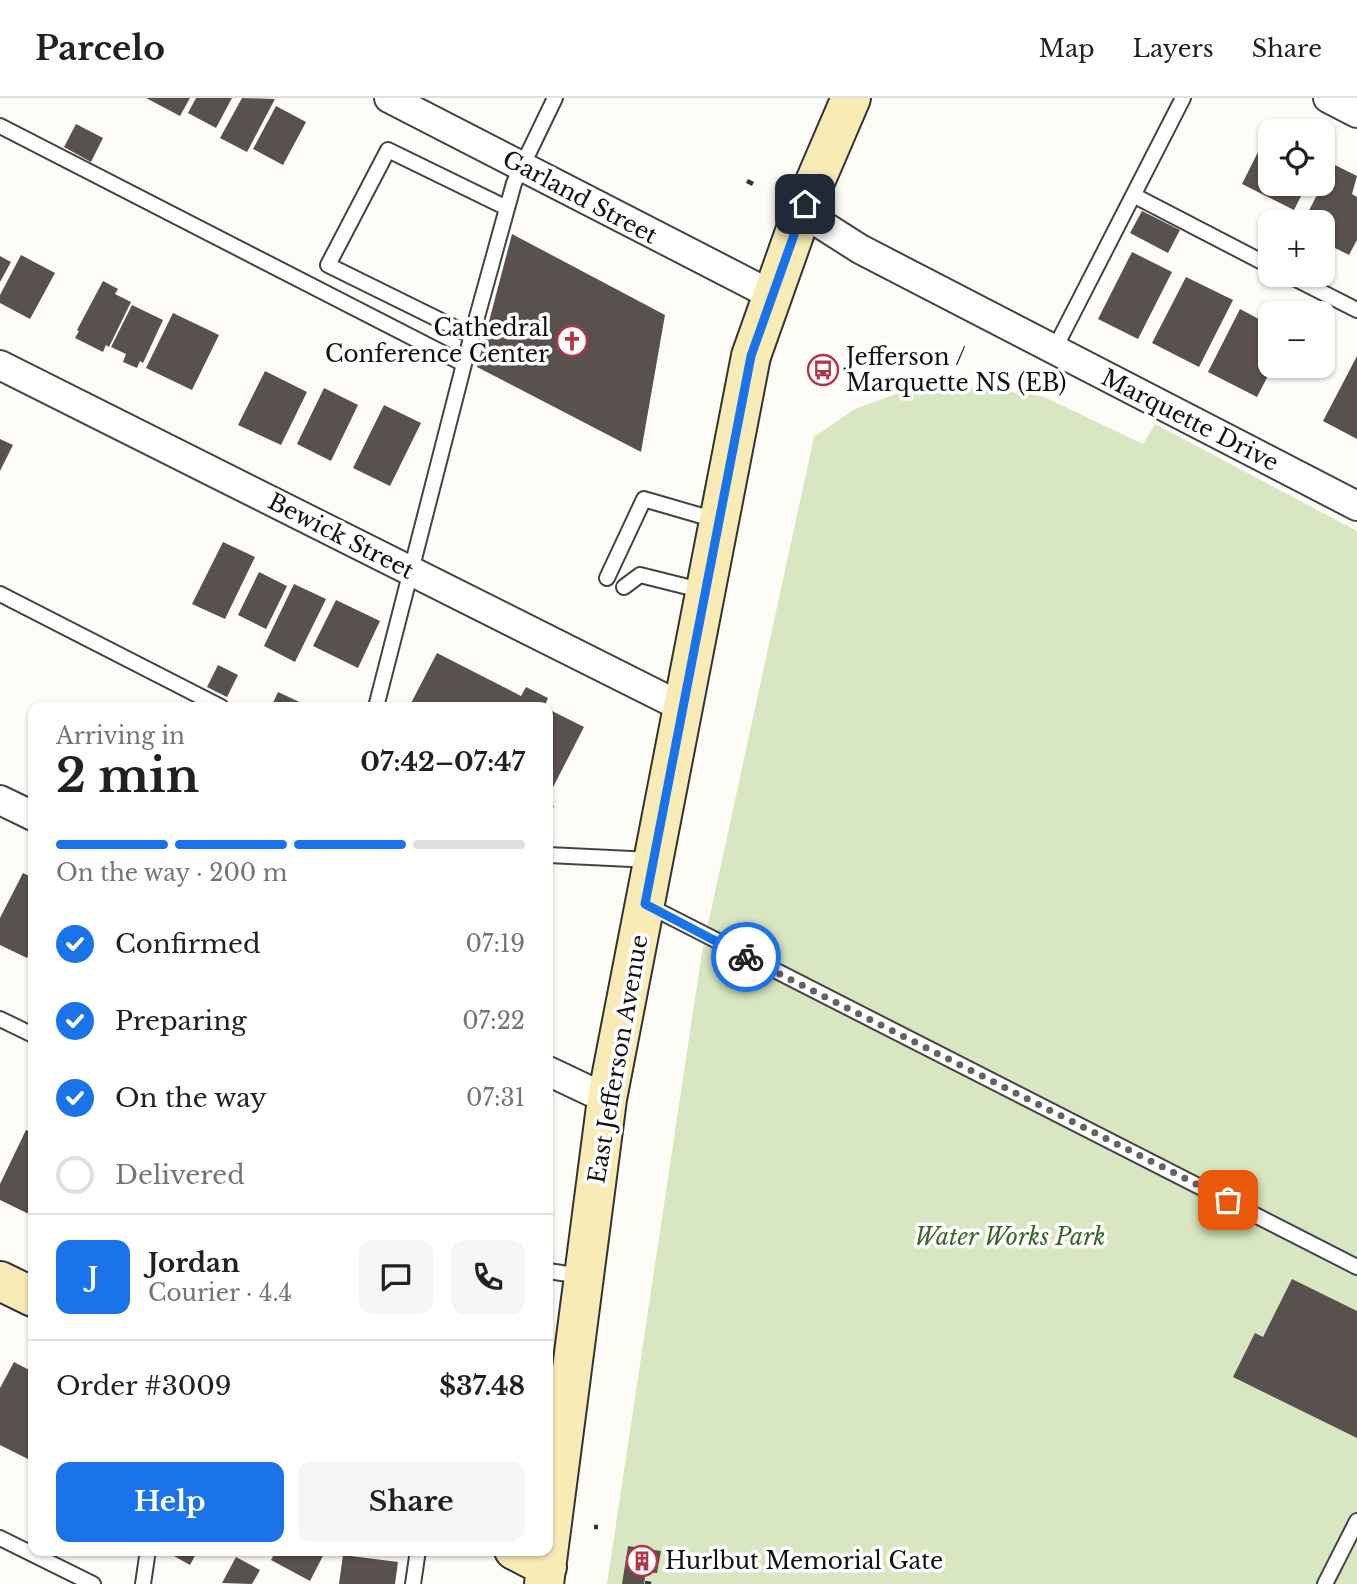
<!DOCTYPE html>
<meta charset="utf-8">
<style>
:root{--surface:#fff;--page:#f6f6f6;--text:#202124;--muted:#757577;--line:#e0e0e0;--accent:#1a73e8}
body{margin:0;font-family:"Libre Baskerville",serif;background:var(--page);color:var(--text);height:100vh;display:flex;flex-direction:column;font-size:26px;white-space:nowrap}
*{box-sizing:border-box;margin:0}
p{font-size:23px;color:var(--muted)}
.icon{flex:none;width:38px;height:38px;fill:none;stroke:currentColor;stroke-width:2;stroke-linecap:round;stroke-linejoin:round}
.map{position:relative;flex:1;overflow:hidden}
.side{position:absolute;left:28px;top:604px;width:525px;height:854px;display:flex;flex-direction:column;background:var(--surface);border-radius:14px;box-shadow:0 2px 5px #0004}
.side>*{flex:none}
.fabs{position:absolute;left:1258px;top:21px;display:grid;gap:14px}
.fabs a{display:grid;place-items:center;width:77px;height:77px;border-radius:14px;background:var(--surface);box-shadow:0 2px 5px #0004;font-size:35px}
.pin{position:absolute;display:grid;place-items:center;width:60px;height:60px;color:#fff;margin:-30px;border-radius:14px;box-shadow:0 4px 10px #0006}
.courier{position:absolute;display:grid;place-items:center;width:70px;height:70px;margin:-35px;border:5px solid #1a73e8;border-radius:50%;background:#fff;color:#222;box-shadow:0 2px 9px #0007}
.summary em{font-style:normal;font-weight:800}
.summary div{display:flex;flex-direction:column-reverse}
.summary{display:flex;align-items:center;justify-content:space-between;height:119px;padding:0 28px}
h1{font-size:46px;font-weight:800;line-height:52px}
.bar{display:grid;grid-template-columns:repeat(4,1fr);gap:10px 7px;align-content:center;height:84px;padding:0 28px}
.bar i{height:9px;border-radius:5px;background:var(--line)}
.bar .selected{background:var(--accent)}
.bar p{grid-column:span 4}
.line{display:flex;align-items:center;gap:18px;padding:0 28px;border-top:2px solid var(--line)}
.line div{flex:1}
.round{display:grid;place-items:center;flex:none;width:74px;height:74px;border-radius:14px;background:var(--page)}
ol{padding:0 28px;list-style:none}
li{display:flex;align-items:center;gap:21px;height:77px}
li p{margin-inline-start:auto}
li .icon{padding:7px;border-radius:50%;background:var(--accent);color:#fff;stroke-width:4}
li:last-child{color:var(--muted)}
li i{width:38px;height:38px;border:4px solid var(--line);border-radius:50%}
.cta{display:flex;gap:14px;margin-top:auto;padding:14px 28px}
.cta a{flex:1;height:80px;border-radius:14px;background:var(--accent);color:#fff;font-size:28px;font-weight:800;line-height:80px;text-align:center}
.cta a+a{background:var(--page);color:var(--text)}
header{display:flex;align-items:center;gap:42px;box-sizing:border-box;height:98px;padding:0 35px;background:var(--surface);border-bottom:2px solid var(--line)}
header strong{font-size:33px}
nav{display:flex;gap:38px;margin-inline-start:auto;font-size:24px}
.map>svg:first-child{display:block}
.park{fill:#d8e7c1}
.building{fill:#59514e}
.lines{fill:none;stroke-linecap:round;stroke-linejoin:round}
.lane-casing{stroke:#444;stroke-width:18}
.street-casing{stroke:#444;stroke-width:32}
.secondary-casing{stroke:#333;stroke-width:42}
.path{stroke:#333;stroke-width:4.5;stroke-dasharray:7 3.5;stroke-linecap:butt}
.lane{stroke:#fff;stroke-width:14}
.street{stroke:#fff;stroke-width:28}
.secondary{stroke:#f8ebb6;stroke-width:38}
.done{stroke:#646361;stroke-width:7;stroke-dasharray:0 12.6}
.route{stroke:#1a73e8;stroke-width:9}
.labels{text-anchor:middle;stroke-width:7;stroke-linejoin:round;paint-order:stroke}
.street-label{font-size:23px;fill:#111;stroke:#fff}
.poi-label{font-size:23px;fill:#111;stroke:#fff;text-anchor:start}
.park-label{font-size:23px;font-style:italic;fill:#386425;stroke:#fff}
</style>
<header>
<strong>Parcelo</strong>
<nav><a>Map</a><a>Layers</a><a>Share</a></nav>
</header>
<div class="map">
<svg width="1357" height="1486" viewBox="0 0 1357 1486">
<rect width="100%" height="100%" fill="#fefcf6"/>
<!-- park -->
<path class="park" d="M929,284l113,14 101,48 12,-20 202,107v1053h-750l95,-632 112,-515 41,-28z"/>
<!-- building -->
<path class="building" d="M146,0h44l-10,18z
M196,0h36l-16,30 -28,-15z
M242,0l33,1 -28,53 -27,-14z
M276,8l30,16 -23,43 -30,-16z
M76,26l27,14 -12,24 -27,-15z
M1267,36l3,2v48h37l-13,26 -52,-26z
M1333,66l24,12 -5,18 5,3v43l-8,15 -26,-13v-20h-20z
M1142,113l38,19 -12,23 -38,-20z
M512,136l153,81 -24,137 -164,-85z
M1132,154l40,20 -34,67 -40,-20z
M21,157l34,18 -25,46 -30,-16v-8z
M0,158l11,6 -11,20z
M1186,179l47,23 -34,67 -47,-24z
M103,183l15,8 -3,5 16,8 -22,45 -3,-2 -3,7 -28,-14 4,-7 -2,-1z
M132,207l31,15 -20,43 -3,-2 -3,7 -14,-6 3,-8 -15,-7z
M1240,211l30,16v41h3l-16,31 -49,-25z
M173,215l46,22 -27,55 -46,-22z
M1357,258v83l-34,-18z
M265,273l42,21 -26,53 -43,-20z
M324,290l34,17 -27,56 -34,-17z
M384,307l37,18 -31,63 -37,-18z
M0,341l13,6 -13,26z
M223,444l32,15 -30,62 -33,-15z
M259,474l28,14 -21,43 -28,-14z
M294,486l32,15 -31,63 -31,-16z
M336,502l44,21 -22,47 -45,-22z
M437,555l84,43 5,-9 22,11 -4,9h-135z
M218,567l20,10 -11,22 -20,-10z
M278,594l28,13 -1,2h-34z
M548,611l36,18 -36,70z
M548,704l6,4 -6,12z
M23,775l10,5v68l-6,12 -27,-13v-27z
M26,1032l7,3v83l-33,-16v-16z
M1292,1181l65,32v127l-124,-61 22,-44 8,4z
M14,1264l19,10v81l-3,7 -30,-15v-57z
M628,1448l33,5 -4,22 -11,-1 -2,12h-22z
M163,1452h35l-8,15z
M276,1452h50l-16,31 -39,-21z
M343,1457l55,7 -3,22h-56z
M236,1459l24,13 -8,14 -30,-1z"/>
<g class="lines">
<!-- lane casing -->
<g class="lane-casing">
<path id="lane" d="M0,28l464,238
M1135,98l135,70
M1288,177l69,35
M472,238l-144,-71 60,-115 119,58
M1054,252l129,-252
M647,402l69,20
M607,480l37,-79
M624,489l16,-12 64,16
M0,496l221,113
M376,609l88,-343 50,-181 41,-85
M548,757l104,5
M647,807l710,362
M0,921l33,16
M548,1173l34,5
M0,1440l93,46
M143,1486l5,-34
M413,1486l5,-34
M1325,1486l32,-63"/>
</g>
<!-- street casing -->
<g class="street-casing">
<path id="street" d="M389,0l383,197
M1328,0l29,15
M802,114l58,37 497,257
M0,267l682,342
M0,702l33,16
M548,973l59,28"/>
</g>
<!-- secondary casing -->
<g class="secondary-casing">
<path id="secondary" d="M0,1183l33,16
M514,1452l33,17
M544,1486l63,-485 144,-743 51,-144 49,-114"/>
</g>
<!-- path -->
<path class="path" d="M747,83l6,3
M594,1429h4
M645,1485l6,1"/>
<!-- lane -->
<use href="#lane" class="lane"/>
<!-- street -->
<use href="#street" class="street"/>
<!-- secondary -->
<use href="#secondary" class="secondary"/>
</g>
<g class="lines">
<!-- done -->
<path class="done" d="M746,859l482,243"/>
<!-- route -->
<path class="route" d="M746,859l-101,-53 106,-548 54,-152"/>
</g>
<!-- icons -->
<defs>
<g id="church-ring" transform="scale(1.575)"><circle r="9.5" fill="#fff" stroke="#b63345" stroke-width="1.5"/><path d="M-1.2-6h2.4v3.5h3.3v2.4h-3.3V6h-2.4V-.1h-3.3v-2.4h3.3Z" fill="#b63345"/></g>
<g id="bus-ring" transform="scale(1.575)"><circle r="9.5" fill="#fff" stroke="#b63345" stroke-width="1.5"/><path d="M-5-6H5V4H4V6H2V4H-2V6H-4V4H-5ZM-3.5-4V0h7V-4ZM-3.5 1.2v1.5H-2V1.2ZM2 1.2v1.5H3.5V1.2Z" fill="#b63345"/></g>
<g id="building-ring" transform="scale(1.575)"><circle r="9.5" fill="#fff" stroke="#b63345" stroke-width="1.5"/><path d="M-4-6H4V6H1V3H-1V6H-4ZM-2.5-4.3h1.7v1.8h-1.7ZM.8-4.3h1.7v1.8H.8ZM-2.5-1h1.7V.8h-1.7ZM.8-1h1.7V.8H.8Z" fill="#b63345"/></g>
</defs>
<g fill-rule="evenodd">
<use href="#church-ring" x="572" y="243"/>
<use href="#bus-ring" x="823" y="272"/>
<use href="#building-ring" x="642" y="1463"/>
</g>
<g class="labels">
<!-- street labels -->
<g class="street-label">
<text transform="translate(580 99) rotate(28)" y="8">Garland Street</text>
<text transform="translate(1190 322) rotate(27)" y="8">Marquette Drive</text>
<text transform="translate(341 438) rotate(27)" y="8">Bewick Street</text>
<text transform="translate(618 961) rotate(-80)" y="8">East Jefferson Avenue</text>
</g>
<!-- poi labels -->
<g class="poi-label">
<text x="549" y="238" text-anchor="end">Cathedral<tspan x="549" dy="26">Conference Center</tspan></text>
<text x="846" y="267">Jefferson /<tspan x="846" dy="26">Marquette NS (EB)</tspan></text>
<text x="665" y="1471">Hurlbut Memorial Gate</text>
</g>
<!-- park labels -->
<g class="park-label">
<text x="1010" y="1147">Water Works Park</text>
</g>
</g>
</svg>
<div class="fabs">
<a><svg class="icon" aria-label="locate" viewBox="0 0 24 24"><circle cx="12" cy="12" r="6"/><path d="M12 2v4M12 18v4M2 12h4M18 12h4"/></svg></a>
<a>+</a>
<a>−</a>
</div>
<div class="pin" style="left:1228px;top:1102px;background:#ea580c"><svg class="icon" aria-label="bag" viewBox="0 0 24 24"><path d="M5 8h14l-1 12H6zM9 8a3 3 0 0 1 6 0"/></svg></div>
<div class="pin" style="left:805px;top:106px;background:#1f2937"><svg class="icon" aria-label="home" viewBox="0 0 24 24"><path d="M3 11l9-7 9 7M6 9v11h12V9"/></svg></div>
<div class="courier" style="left:746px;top:859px"><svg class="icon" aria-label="bike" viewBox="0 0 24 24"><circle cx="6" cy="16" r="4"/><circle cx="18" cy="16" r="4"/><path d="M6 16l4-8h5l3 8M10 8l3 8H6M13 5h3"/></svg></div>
<section class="side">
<div class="summary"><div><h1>2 min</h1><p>Arriving in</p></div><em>07:42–07:47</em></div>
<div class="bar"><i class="selected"></i><i class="selected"></i><i class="selected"></i><i></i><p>On the way · 200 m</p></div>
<ol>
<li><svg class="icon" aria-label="check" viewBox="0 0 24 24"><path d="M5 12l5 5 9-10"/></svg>Confirmed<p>07:19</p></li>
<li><svg class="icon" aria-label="check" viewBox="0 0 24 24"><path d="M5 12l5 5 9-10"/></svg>Preparing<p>07:22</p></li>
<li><svg class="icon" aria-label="check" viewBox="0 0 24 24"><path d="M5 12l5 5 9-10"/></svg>On the way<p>07:31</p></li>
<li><i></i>Delivered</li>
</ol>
<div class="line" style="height:126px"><b class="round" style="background:var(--accent);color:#fff">J</b><div><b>Jordan</b><p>Courier · 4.4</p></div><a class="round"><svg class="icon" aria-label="chat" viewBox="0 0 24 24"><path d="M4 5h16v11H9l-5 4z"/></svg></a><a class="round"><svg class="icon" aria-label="phone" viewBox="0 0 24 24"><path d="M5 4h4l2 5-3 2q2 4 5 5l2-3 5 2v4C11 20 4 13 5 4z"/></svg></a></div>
<div class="line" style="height:91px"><div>Order #3009</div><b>$37.48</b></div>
<div class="cta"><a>Help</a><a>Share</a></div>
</section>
</div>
